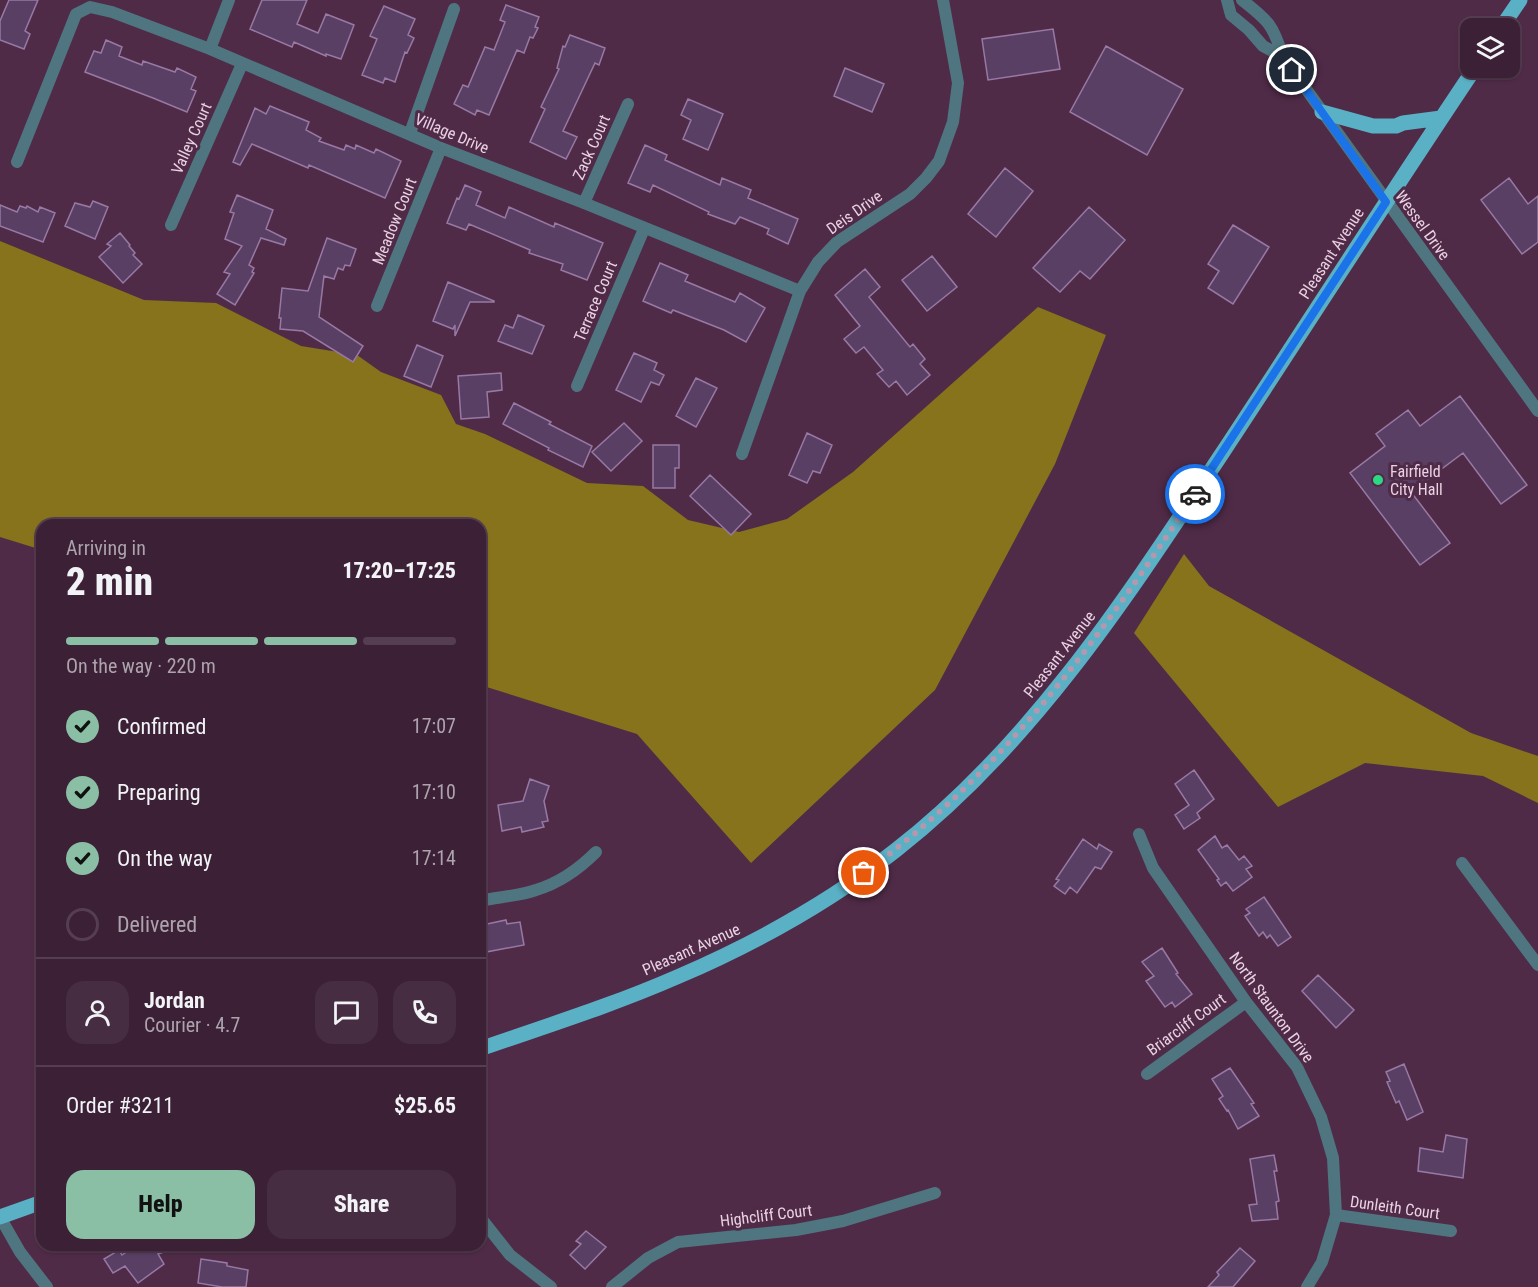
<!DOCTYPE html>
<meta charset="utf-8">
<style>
:root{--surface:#3c2036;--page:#472d42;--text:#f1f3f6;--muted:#aca3ad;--line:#553e51;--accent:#8abfa5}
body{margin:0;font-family:"Roboto Condensed",sans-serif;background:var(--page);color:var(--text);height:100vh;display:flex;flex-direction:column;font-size:22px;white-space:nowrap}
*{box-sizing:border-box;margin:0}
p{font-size:20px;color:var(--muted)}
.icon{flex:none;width:33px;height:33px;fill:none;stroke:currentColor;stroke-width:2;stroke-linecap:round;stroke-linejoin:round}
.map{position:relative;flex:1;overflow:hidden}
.sheet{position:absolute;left:36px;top:519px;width:450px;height:732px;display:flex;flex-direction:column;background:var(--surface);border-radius:18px;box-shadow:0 2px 4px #0004,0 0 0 2px var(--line)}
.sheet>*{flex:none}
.tools{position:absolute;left:1460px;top:18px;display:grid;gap:12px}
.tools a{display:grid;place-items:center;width:60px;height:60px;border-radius:12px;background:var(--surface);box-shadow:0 2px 4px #0004,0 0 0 2px var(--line);font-size:30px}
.pin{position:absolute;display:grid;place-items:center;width:51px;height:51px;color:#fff;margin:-26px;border:3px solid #fff;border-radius:50%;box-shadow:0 2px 6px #0007}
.courier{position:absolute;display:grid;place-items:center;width:60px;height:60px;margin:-30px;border:4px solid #1a73e8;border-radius:50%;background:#fff;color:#222;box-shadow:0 2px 8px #0007}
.headline em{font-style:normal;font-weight:800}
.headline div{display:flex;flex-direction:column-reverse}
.headline{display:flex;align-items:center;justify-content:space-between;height:102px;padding:0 30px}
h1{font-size:39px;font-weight:800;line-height:45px}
.bar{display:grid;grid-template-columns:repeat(4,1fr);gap:9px 6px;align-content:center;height:72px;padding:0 30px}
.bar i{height:8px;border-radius:4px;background:var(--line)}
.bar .on{background:var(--accent)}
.bar p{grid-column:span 4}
.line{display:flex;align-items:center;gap:15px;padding:0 30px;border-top:2px solid var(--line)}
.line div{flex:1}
.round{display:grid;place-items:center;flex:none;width:63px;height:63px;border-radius:18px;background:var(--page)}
ol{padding:0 30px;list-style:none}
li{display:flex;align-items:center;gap:18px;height:66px}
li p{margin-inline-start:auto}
li .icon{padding:6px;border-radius:50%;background:var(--accent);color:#111;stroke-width:4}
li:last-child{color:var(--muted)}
li i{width:33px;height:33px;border:3px solid var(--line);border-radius:50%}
.primary-button{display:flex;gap:12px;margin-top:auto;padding:12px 30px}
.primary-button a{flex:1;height:69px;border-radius:18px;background:var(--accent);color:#111;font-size:24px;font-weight:800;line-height:69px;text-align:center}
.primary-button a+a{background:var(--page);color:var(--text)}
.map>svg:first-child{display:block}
.forest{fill:#86731c}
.building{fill:#5a3f65;stroke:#9779a4;stroke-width:1.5}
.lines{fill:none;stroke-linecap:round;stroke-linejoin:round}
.minor{stroke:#4f7680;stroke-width:12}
.primary{stroke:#5ab1c6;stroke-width:15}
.done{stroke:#b498ad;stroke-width:6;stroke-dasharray:0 10.8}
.route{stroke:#1a73e8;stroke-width:8}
.poi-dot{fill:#2dd884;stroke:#502b48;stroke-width:2}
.labels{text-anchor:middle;stroke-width:6;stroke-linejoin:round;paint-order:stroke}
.street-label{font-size:16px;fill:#ead2e4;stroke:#502b48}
.poi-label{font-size:16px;fill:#ead2e4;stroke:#502b48;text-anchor:start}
</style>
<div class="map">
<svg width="1538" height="1287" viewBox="0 0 1538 1287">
<rect width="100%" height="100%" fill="#502b48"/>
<!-- forest -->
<path class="forest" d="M0,241l144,59 72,3 85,43 56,9 24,17 60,23 15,29 29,10 102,49 56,3 45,34 51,12 48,-13 66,-47 185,-165 68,28 -51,129 -120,226 -184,173 -114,-129 -157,-49v-160h-438v25l-42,-13z
M1184,554l25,32 262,147 67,23v47l-55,-27 -118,-13 -87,44 -144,-174z"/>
<!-- building -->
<path class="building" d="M9,0h29l-13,31 5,3 -6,15 -24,-9v-19z
M262,0h45l-10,24 21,9 8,-19 28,11 -13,34 -15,-5v2l-32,-14 -2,5 -42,-18z
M506,5l33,12 -4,10 3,1 -5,10 -3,-1 -6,16 -7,-3 -28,65 -12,-5 -2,5 -21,-11 9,-19 5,2 17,-40 9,3 11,-28 -5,-2z
M384,6l31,13 -7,16 6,3 -7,15 -2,-1 -10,30 -10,-4 -2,5 -21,-8 15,-36 -7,-3z
M1053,29l7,40 -72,11 -6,-41z
M570,35l35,13 -6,17 -4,-2 -32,68 14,6 -11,22 -36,-17 15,-33 -4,-2 18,-38 -2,-1 6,-22 2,1z
M106,40l16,7 -3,9 23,9 1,-4 32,11 2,-4 19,9 -5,12 5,2 -9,21 -34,-14 -68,-26 9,-21 7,2z
M1106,46l77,43 -36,66 -77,-43z
M845,68l39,16 -12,28 -38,-16z
M688,99l35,15 -15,36 -25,-11 8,-19 -10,-5z
M270,106l39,16 -3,8 15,8 -2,3 25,9 2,-5 9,4 1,-4 18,8 2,-4 25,12 -16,37 -76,-33 -1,3 -56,-24 -12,21 -7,-3 22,-54 11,6z
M645,145l22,10 -2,5 55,25 2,-7 29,12 -3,8 50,21 -10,25 -21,-10 2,-5 -29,-12 -5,7 -27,-10 1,-2 -56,-27 -3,7 -22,-9z
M1005,168l28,23 -37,46 -28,-23z
M1509,178l19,26 10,-8v46l-16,12 -41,-54z
M465,185l16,7 -5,13 29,13 4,-11 45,20 1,-4 48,20 -16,37 -26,-10 2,-6 -34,-11 1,-3 -61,-26 -3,6 -19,-7 10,-25 2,1z
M237,195l36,15 -7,19 20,10 -2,6 -23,-7 -12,27 5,3 -2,4 2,1 -19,32 -18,-11 13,-20 -6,-2 18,-26 -17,-7 9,-26 -4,-1z
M93,201l15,6 -13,32 -30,-13 10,-23 15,4z
M0,205l17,7 3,-6 6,2 1,-2 11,6 2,-5 15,6 -12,29 -43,-16z
M1089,207l36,33 -35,39 -10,-8 -20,21 -27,-24z
M1233,225l36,22 -36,57 -25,-16 11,-17 -11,-7z
M120,233l10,12 -1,1 6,7 -2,2 9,9 -19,19 -24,-26 12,-11 -4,-2z
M327,238l29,11 -6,17 -5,-1 -2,5 -5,-2 -4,11 -10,-3 -5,41 44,29 -10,16 -50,-31 -23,-2 1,-11h-2l3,-30 26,3z
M932,256l25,31 -30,24 -25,-31z
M660,263l28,12 -3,6 50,21 5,-9 25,15 -19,34 -22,-12 -51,-20 -2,3 -28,-12z
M865,269l15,18 -11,10 41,50 3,-3 12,15 -5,5 10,11 -23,20 -11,-14 -7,6 -12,-13 6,-4 -19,-23 -8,6 -12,-14 16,-13 -25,-31z
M448,282l46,19v1h-24l-15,34v-11l-2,4 -20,-8z
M518,315l26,11 -12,28 -34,-13 7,-16 8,3z
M417,345l26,11 -12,31 -27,-11z
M634,353l23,10 -3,7 10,5 -5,10 -8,-3 -10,20 -25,-12z
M501,373l1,17 -15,2 2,25 -28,2 -3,-43z
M696,378l21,10 -21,39 -20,-11z
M1460,396l67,89 -26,19 -38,-51 -52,39 39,51 -30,22 -70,-92 35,-27 -9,-12 32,-24 12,16z
M514,403l37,19 -2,2 43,22 -9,21 -35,-17 1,-2 -46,-24z
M624,423l18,18 -31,30 -19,-19z
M807,433l25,12 -12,28 -7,-2 -6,12 -18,-8z
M653,445h26v23h-4v20h-22z
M710,475l41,39 -20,21 -41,-39z
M1194,770l20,29 -17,14 3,5 -16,11 -9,-14 14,-10 -14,-21z
M530,779l19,7 -5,15 4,20 -6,1 2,5 -22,5 -1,-5 -19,4 -4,-26 25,-4z
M1215,836l7,12 5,-3 12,15 5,-4 8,10 -6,3 6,8 -19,14 -7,-9 -5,4 -4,-6 2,-1 -21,-29z
M1083,839l14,10 2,-5 13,8 -11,17 -6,-2 -18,26 -7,-6 -5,7 -11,-8 5,-6 -3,-1z
M1264,897l27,40 -13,9 -8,-11 -3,3 -4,-6 -4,4 -14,-20 5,-3 -4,-4z
M506,920l1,4 13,-2 4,23 -38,7 -4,-27z
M1162,948l16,25 -2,1 16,20 -17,13 -3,-5 -7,5 -19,-26 8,-5 -12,-14z
M1318,975l36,35 -18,18 -34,-37z
M1404,1064l19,48 -16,8 -8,-19 -3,2 -9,-21 3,-1 -4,-9z
M1230,1068l24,35 -3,1 8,12 -21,13 -10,-19 -1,1 -8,-12 4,-3 -11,-17z
M1446,1135l21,4 -4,39 -45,-7 2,-23 23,4z
M1274,1155l3,16h-3l5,30 -3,1 2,17 -26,2 -3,-16 8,-1 -7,-45z
M586,1231l20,16 -21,22 -15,-14 11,-11 -5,-3z
M137,1245h41v2l-20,7 6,10 -26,19 -13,-17 -12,7 -9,-14 15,-9 3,5z
M1240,1248l15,13 -22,26h-25l11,-12 -2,-3z
M201,1259l26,4v3l21,4 -2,17h-24l-24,-4z"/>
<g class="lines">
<!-- minor -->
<path class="minor" d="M1227,0l4,15 18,15 14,16 20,11
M1242,0c27,21 31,25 41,57l255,354
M210,49l19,-49
M410,133l44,-124
M17,162l59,-148 14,-7 22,5 98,37 231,99 143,55 216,88
M584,203l44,-99
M171,225l71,-161
M377,306l64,-158
M577,386l67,-157
M742,454l58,-163 18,-29 19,-20 73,-48 16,-16 13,-17 14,-39 5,-39 -15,-83
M1139,834l14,34 93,134 51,65 24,50 12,41 3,57 -14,47 -15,25
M1462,863l76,102
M480,901c18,-4 39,-5 56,-11 23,-7 44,-22 60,-38
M1147,1074l99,-72
M1336,1215l115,16
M0,1217l20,35 27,35
M480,1217l30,38 41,32
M612,1287l36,-29 30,-16 118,-12 47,-9 92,-28"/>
<!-- primary -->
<path class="primary" d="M1501,28l19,-28
M1322,112l51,14h23l7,-3 38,-5
M480,1049c66,-23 133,-44 197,-72 77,-33 153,-75 219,-127 136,-106 231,-253 325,-395 85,-129 168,-259 254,-387
M0,1217l42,-15"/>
</g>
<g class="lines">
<!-- done -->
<path class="done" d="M864,873c139,-100 238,-238 331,-379"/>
<!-- route -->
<path class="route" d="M1195,494l191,-292 -94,-132"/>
</g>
<!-- markers -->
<circle class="poi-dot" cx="1378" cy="480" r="6"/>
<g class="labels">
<!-- street labels -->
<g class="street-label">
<text transform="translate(452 133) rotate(23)" y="6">Village Drive</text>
<text transform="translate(191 138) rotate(-66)" y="6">Valley Court</text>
<text transform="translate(591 147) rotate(-66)" y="6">Zack Court</text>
<text transform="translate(854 212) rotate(-35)" y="6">Deis Drive</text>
<text transform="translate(394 221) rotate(-68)" y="6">Meadow Court</text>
<text transform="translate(1423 225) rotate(54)" y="6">Wessel Drive</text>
<text transform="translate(1331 253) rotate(-57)" y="6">Pleasant Avenue</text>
<text transform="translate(595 301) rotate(-67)" y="6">Terrace Court</text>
<text transform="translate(1059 654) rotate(-52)" y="6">Pleasant Avenue</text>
<text transform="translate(691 949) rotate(-24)" y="6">Pleasant Avenue</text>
<text transform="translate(1272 1007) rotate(54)" y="6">North Staunton Drive</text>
<text transform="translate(1186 1024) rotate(-36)" y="6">Briarcliff Court</text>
<text transform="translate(1395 1207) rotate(8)" y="6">Dunleith Court</text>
<text transform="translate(766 1215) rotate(-7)" y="6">Highcliff Court</text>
</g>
<!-- poi labels -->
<g class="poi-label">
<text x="1390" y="477">Fairfield<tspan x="1390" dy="18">City Hall</tspan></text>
</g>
</g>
</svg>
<div class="tools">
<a><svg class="icon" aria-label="layers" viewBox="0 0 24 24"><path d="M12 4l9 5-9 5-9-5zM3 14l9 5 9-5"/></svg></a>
</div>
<div class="pin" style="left:864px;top:873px;background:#ea580c"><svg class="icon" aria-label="bag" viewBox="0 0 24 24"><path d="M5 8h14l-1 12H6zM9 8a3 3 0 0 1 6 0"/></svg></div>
<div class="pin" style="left:1292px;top:70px;background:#1f2937"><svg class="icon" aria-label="home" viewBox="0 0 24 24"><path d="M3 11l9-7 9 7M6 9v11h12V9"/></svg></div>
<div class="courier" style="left:1195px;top:494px"><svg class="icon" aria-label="car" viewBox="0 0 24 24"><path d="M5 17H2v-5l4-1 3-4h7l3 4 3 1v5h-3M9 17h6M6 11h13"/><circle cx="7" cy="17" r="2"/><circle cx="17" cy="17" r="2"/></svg></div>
<section class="sheet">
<div class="headline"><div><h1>2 min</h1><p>Arriving in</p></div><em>17:20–17:25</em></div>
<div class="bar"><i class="on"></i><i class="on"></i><i class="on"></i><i></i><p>On the way · 220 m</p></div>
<ol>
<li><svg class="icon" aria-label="check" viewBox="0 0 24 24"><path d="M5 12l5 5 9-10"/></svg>Confirmed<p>17:07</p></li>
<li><svg class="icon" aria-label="check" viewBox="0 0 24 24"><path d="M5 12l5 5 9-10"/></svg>Preparing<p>17:10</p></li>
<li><svg class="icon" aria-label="check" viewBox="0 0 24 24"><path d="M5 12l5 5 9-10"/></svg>On the way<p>17:14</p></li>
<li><i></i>Delivered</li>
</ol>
<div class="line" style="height:108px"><a class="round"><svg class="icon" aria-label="person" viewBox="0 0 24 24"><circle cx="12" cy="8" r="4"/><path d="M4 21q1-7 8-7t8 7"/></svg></a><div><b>Jordan</b><p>Courier · 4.7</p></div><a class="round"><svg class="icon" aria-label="chat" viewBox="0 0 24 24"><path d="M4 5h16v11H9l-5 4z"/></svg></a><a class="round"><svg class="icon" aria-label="phone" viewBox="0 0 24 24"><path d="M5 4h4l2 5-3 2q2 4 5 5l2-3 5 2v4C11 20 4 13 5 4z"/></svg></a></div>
<div class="line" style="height:78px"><div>Order #3211</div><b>$25.65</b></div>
<div class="primary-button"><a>Help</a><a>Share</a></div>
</section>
</div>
